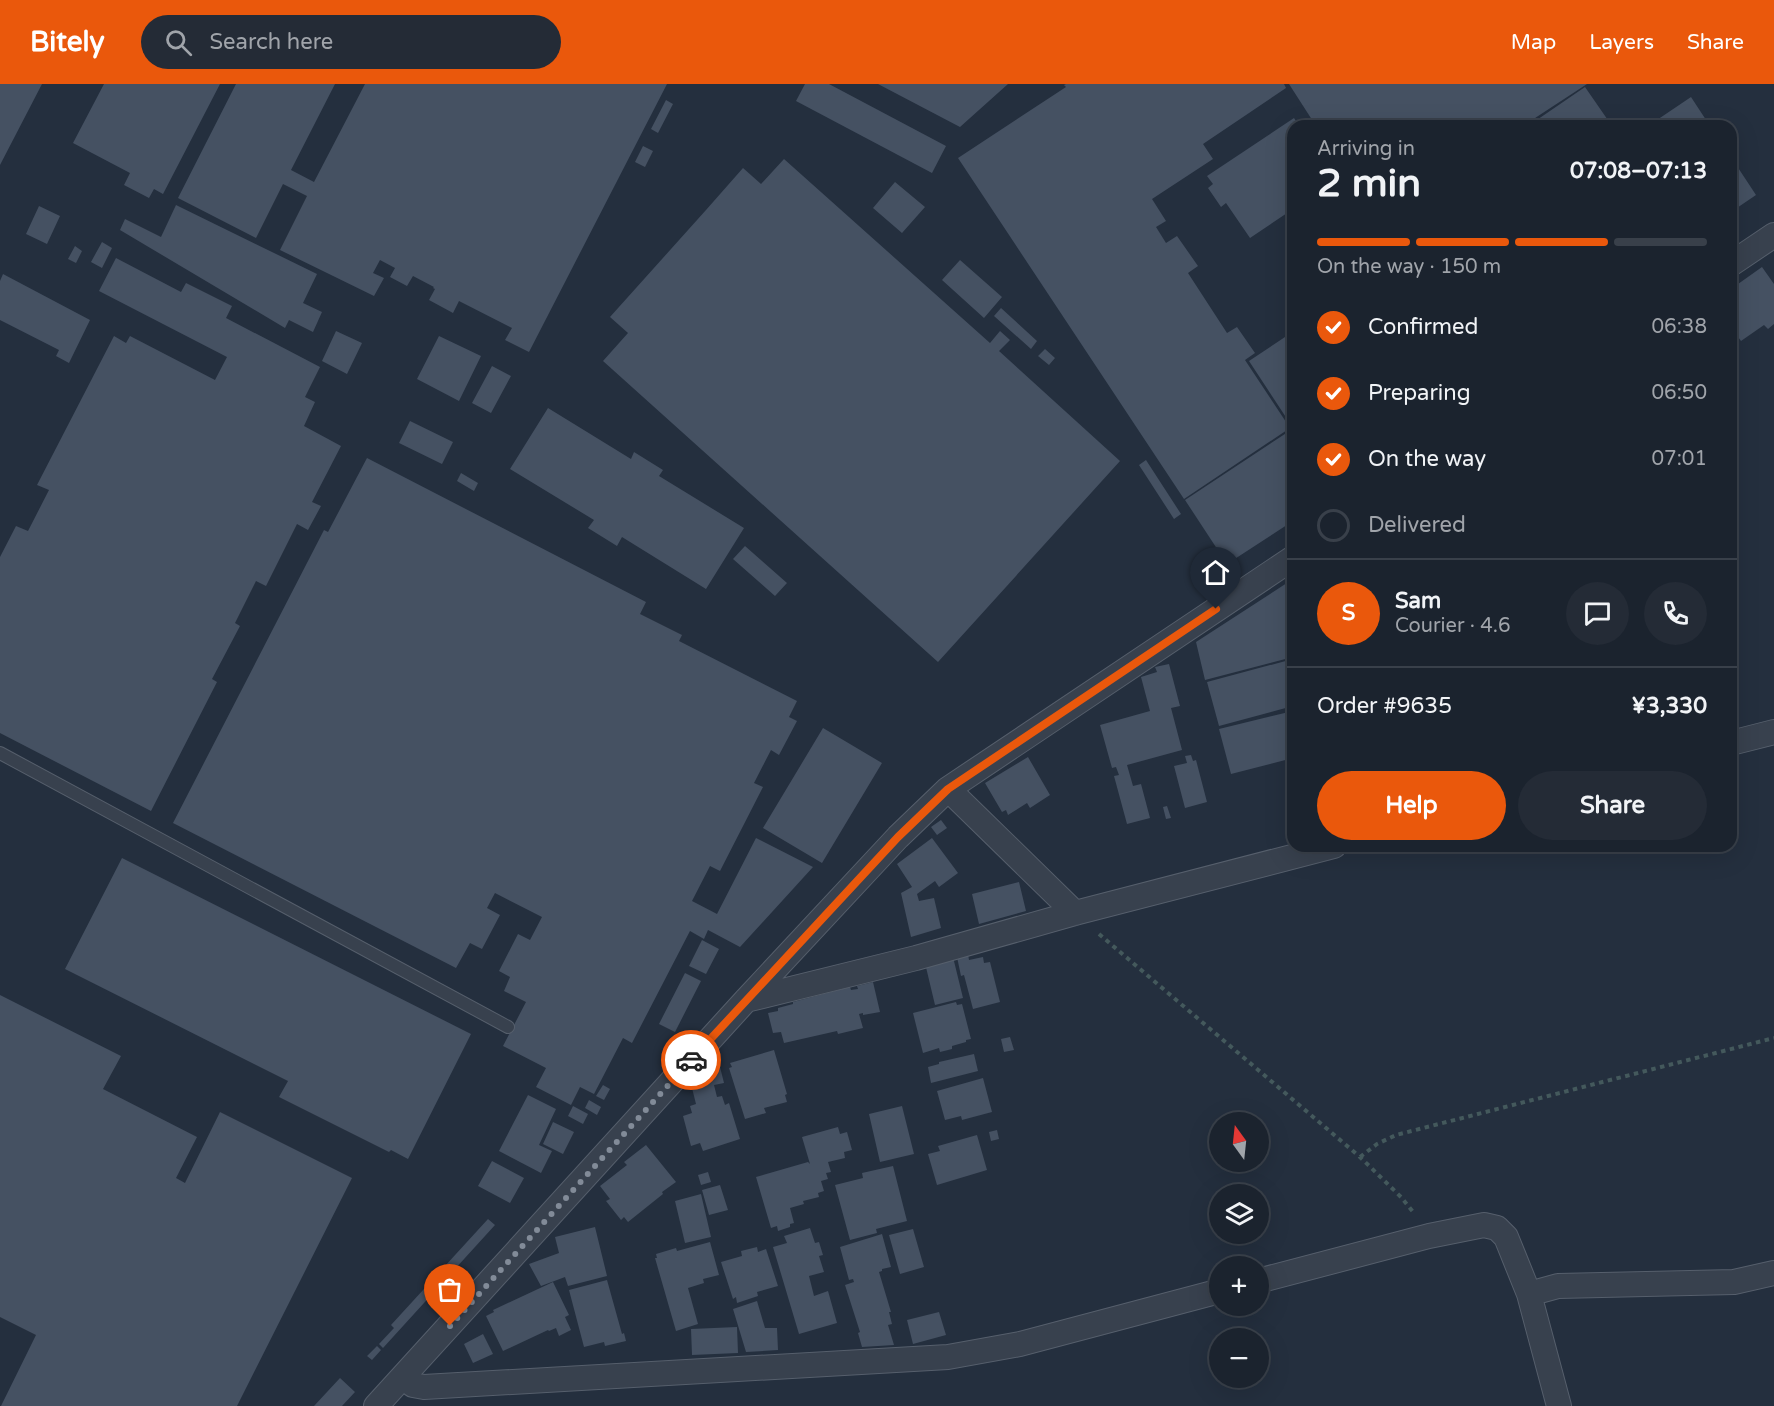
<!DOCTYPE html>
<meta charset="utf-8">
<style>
:root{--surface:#1b232e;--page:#242b36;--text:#f1f3f6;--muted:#a0a4aa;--line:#39404a;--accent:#ea580c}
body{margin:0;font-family:"Varela Round",sans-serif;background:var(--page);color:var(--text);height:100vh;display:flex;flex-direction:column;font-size:22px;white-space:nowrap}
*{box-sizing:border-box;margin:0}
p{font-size:20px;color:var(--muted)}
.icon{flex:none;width:33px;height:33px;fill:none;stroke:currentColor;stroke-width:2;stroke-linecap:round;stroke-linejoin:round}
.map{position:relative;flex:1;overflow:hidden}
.drawer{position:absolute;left:1287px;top:36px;width:450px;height:732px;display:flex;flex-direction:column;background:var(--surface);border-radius:18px;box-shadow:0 6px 24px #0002,0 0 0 2px var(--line)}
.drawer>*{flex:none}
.needle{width:39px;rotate:345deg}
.fabs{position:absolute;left:1209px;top:1028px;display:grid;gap:12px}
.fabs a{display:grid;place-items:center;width:60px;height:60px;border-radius:50%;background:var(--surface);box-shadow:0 6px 24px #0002,0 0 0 2px var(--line);font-size:30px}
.pin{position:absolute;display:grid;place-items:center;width:51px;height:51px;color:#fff;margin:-62px -26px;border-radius:50% 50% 50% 0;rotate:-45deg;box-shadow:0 0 6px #0007}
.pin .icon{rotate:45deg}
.courier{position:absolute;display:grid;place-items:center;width:60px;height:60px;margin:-30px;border:4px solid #ea580c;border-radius:50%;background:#fff;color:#222;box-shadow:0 2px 8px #0007}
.head em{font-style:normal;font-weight:800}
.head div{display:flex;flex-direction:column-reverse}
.head{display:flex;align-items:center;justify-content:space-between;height:102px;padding:0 30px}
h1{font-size:39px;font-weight:800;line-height:45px}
.bar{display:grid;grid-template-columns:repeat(4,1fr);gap:9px 6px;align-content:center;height:72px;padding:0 30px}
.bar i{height:8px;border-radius:4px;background:var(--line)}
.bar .selected{background:var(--accent)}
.bar p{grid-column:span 4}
.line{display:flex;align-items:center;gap:15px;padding:0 30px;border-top:2px solid var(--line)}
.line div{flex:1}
.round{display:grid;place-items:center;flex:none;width:63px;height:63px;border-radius:32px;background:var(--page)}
ol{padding:0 30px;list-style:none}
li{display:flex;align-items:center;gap:18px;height:66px}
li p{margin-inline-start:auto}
li .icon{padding:6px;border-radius:50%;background:var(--accent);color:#fff;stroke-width:4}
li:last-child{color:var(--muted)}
li i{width:33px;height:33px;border:3px solid var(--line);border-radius:50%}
.cta{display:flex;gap:12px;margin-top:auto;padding:12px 30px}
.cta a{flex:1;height:69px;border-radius:36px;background:var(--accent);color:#fff;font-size:24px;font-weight:800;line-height:69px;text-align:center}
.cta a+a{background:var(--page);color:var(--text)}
header{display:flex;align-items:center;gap:36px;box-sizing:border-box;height:84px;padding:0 30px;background:var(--accent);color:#fff}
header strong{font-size:28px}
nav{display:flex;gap:33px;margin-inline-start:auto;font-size:21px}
.search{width:420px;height:54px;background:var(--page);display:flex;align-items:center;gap:15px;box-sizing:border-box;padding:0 21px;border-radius:33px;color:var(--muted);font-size:22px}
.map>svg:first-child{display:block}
.building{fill:#455162}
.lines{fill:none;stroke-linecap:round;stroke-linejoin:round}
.lane-casing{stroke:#565f6c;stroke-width:14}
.street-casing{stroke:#565f6c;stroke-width:26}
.path{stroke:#44595c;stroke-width:4;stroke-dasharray:4.5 4.5;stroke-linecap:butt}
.lane{stroke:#38414e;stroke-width:12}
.street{stroke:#38414e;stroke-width:24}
.done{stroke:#828b98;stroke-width:6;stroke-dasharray:0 10.8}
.route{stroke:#ea580c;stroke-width:8}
</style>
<header>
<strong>Bitely</strong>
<div class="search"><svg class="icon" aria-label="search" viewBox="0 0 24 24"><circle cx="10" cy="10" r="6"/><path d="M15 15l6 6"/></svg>Search here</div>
<nav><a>Map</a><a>Layers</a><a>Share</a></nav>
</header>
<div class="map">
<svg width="1774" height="1322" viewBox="0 0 1774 1322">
<rect width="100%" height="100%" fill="#242f3e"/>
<!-- building -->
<path class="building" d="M0,0h42l-42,81z
M104,0h116l-57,110 -9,-5 -5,9 -25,-13 6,-12 -57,-30z
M236,0h99l-44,86 23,12 51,-98h302l-138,268 -24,-12 7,-12 -53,-27 -6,12 -24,-13 6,-11 -2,-1 1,-1 -21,-11 -6,10 -17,-9 5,-9 -15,-8 -7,13 11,5 -10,18 -94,-46 27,-54 -24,-12 -27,54 -78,-40z
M805,0h24l117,62 -14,27 -136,-72z
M878,0h130l-48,43z
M1066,0h218l2,4 -83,56 10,15 -61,40 14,22 -10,6 10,16 11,-7 21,30 -10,7 39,60 10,-6 18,26 -10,7 45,68 -106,71 -226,-341 108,-71 -2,-2z
M1289,0h298l-64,42h-207z
M1585,3l27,39h-84z
M1691,13l19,29h-62z
M666,16l7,4 -15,29 -7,-4z
M1294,34l5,8h-6v83l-43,29 -24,-35 -5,4 -13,-19 5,-4 -6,-8z
M643,62l10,5 -8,16 -10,-5z
M1731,73l25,38 -25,17z
M784,75l206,184 10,-12 10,9 -11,11 121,110 -182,201 -335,-301 25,-28 -18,-16 96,-107 37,-42 18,16z
M895,98l30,25 -23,26 -29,-25z
M176,121l141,69 -14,29 19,9 -9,20 -24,-12 -4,8 -165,-98 5,-11 36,18z
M39,122l21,10 -13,28 -21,-10z
M102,158l10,6 -10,20 -11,-6z
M75,162l7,5 -6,12 -8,-4z
M116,174l65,34 5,-9 46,23 -6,12 94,49 -15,30 10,5 -11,24 37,20 -29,56 9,4 -13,24 -11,-6 -31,62 -10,-5 -21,42 5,3 -28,53 5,3 -66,129 -151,-78v-176l16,-31 12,5 21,-41 -12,-5 77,-149 12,7 4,-7 85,44 12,-23 -128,-66z
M960,176l42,37 -18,21 -42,-38z
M1762,183l12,17v40l-6,5 -4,-4 -23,16 -10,-14v-38z
M3,190l87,46 -21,43 -13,-7 3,-6 -59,-30v-39z
M1001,224l36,33 -6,8 -37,-33z
M336,247l26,12 -15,31 -25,-13z
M1288,251l5,7v86l-44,-67z
M439,252l42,20 -22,45 -42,-22z
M1045,265l10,9 -6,7 -11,-9z
M492,282l19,10 -20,37 -19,-10z
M548,324l83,51 3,-7 29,18 -4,6 85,52 -38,61 -84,-52 -5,9 -29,-18 6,-8 -84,-51z
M410,337l43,21 -11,22 -43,-21z
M1291,346l2,3v88l-66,43 -42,-64z
M367,374l279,144 -6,12 42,21 -3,6 118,60 -8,16 8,4 -18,34 -8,-5 -17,33 9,4 -43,84 -10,-5 -18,35 25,13 39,-76 57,29 -73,80 -32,-17 -4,9 -14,-8 -58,112 -9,-5 -29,56 -14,-7 -9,18 -35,-18 10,-19 -43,-22 23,-44 -22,-11 6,-14 -11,-6 19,-37 12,6 12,-23 -47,-24 -8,15 13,7 -18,34 -12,-6 -14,25 -283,-145 151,-293 4,2z
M1146,376l35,54 -7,5 -35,-54z
M461,389l17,10 -4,8 -17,-10z
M745,462l42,37 -12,13 -42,-37z
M1293,495v78l-88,23 -9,-38z
M1293,575v47l-74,20 -12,-44z
M1169,580l11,42 -9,2 11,42 -55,15 6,21 8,-2 9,34 -23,6 -13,-48 5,-1 -3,-8 -4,1 -12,-43 50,-14 -9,-34 16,-5 -2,-5z
M1293,627v47l-62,16 -12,-45z
M823,644l59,35 -60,100 -59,-35z
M1191,671l2,6 3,-1 11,42 -22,6 -11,-42 13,-3 -2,-7z
M1028,673l22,38 -20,13 -3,-5 -19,12 -2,-5 -4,2 -17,-29z
M1167,722l4,12 -5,1 -3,-12z
M941,736l6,8 -10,7 -6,-8z
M932,754l26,35 -19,14 -4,-6 -18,13 2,7 15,-3 7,30 -30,9 -10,-44 11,-6 -15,-23z
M122,774l349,176 -63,125 -17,-9 -2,2 -110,-55 9,-16 -223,-112z
M1019,798l7,29 -47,13 -7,-30z
M702,856l17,9 -13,25 -17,-8z
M968,870l1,6 14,-3 1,6 6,-1 10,40 -27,7 -9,-34 -3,1 -4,-19z
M953,873l10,41 -28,7 -10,-42z
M685,889l16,8 -26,51 -16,-8z
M873,898l7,30 -17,3v-2l-4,1 4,14 -25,6 -1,-3 -53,12 -3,-11 -8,1 -5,-20 10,-2v-3l15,-4v-2l57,-15 1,3 7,-1 -1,-3z
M0,911l121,61 -18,33 94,48 -21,41 9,5 35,-71 132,66 -115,228h-236l35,-71 -36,-18z
M956,918l1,3 5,-1 9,35 -5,1v2l-14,4v3l-12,3 -1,-4 -16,5 -10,-40z
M1010,953l4,13 -10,2 -3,-13z
M774,966l13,44 -2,1 2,7 -23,6 2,5 -21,6 -16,-51 3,-1 -2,-4z
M974,970l4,17 -47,12 -3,-16 11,-3v-2z
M719,979l5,20 -10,2 3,12 5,-1 3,9 4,-2 11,36 -37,12 -3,-8 -9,3 -8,-30 9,-3 -2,-7 6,-2 -4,-16 6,-7 13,-4 -2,-11z
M983,994l9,34 -30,8 -1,-4 -16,4 -8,-29z
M603,1001l7,4 -6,11 -8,-4z
M528,1011l28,14 -17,36 13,6 -11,22 -42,-22z
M589,1016l12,7 -4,8 -12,-7z
M573,1022l15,8 -5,10 -15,-8z
M902,1022l12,48 -34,8 -11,-48z
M553,1038l21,10 -11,22 -20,-10z
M838,1043l2,7 7,-2 5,18 -8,2 1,6 -17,4 3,10 -5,1 2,6 -7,2 3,10 -6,2 1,4 -16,4 1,3 -14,4 4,15 -4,1v3l-12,4 -1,-5 -6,2 -15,-51 52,-15 2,2 -8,-27z
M997,1046l2,9 -8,2 -2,-9z
M977,1051l10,35 -50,15 -9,-31 12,-3 -2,-5z
M646,1061l30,37 -14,10 1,2 -35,28 -4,-5 -3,3 -15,-19 4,-2 -10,-13 27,-21 -3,-3z
M492,1077l32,17 -14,25 -32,-17z
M893,1082l14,55 -31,8 1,4 -27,7 -15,-55 28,-7 -1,-5z
M708,1088l3,10 -10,3 -3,-10z
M720,1101l8,25 -19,5 -7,-25z
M701,1110l10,43 -26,6 -10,-42z
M488,1135l7,6 -112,123 -4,-4 15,-16 -3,-3z
M595,1143l12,49 -39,10 -3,-9 -24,9 -12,-22 30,-11 -4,-16z
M810,1144l5,15 4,-1 4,13 -4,1 5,16 -15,4 5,20 14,-5 9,32 -38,11 -26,-87 14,-4 -3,-7z
M913,1145l11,38 -24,7 -11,-39z
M882,1150l9,33 -9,2v2l-3,1 12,40h-2l3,12 -4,1 6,20 -32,2 -4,-14 2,-1 -15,-47 9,-3 -1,-3 -4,1 -9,-33z
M710,1158l9,33 -16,4 1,4 -16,5 10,36 -22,7 -21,-73h2l-1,-4 20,-6 1,3z
M757,1163l1,5 8,-3 12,37 -21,6 1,4 -21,7 -1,-6 -3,2 -12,-37 21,-6 -1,-5z
M607,1196l15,54 2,-1 2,8 -21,5 -1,-4 -20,5 -15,-57z
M553,1198l16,33 -4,2 6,13 -12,6 -3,-8 -7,3 -1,-1 -45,21 -17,-35 8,-4 -1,-2z
M757,1217l8,27h12l1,22 -32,2 -13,-43z
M939,1228l7,23 -33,9 -6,-24z
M737,1243l1,26 -46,2 -1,-26z
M483,1250l10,20 -20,9 -9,-19z
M377,1262l4,4 -9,10 -5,-4z
M340,1294l15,14 -13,14h-28z"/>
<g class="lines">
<!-- lane casing -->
<g class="lane-casing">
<path id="lane" d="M0,669l508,274"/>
</g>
<!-- street casing -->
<g class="street-casing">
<path id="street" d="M1731,180l43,-29
M1731,659l43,-11
M948,705l127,124
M746,916l170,-42 159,-45 259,-67
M1258,1197l171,-45 55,-11 13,3 9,9 23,57 30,112
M1529,1210l29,-8 176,-4 40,-9
M403,1293l10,8 11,2 524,-30 72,-13 200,-53
M376,1322l370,-406 152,-163 50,-48 345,-231"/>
</g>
<!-- path -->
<path class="path" d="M1099,850l261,223 41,40 13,16
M1360,1073l17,-13 19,-9 378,-97"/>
<!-- lane -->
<use href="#lane" class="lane"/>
<!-- street -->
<use href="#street" class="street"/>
</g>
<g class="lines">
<!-- done -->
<path class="done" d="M450,1242l241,-266"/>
<!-- route -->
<path class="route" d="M691,976l207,-223 50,-48 268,-180"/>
</g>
</svg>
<div class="fabs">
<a><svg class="needle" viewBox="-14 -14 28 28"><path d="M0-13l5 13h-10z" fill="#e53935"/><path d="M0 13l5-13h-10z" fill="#a0a4aa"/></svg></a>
<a><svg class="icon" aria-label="layers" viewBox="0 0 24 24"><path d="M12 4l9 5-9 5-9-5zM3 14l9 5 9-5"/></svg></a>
<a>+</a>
<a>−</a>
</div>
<div class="pin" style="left:450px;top:1242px;background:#ea580c"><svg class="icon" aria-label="bag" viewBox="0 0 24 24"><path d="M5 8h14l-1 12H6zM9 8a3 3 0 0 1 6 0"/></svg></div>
<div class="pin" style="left:1216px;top:525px;background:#1f2937"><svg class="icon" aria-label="home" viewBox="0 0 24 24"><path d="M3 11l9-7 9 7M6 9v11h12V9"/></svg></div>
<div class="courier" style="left:691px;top:976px"><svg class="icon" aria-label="car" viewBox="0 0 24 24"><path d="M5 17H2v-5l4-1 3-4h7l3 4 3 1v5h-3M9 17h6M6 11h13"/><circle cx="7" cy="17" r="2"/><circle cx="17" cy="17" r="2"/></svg></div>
<section class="drawer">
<div class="head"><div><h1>2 min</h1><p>Arriving in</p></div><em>07:08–07:13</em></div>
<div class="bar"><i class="selected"></i><i class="selected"></i><i class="selected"></i><i></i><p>On the way · 150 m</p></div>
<ol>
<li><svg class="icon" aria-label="check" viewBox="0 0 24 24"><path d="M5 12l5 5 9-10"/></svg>Confirmed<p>06:38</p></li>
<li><svg class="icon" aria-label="check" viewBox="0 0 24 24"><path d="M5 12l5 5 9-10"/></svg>Preparing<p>06:50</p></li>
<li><svg class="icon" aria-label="check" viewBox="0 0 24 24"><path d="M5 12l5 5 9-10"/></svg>On the way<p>07:01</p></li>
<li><i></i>Delivered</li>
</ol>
<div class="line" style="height:108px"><b class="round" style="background:var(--accent);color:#fff">S</b><div><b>Sam</b><p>Courier · 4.6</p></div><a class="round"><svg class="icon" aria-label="chat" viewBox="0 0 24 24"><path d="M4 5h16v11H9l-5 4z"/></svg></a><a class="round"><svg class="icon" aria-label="phone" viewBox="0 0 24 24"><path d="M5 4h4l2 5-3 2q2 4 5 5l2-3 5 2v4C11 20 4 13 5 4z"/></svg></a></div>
<div class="line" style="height:78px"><div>Order #9635</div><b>¥3,330</b></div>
<div class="cta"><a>Help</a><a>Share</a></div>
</section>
</div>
